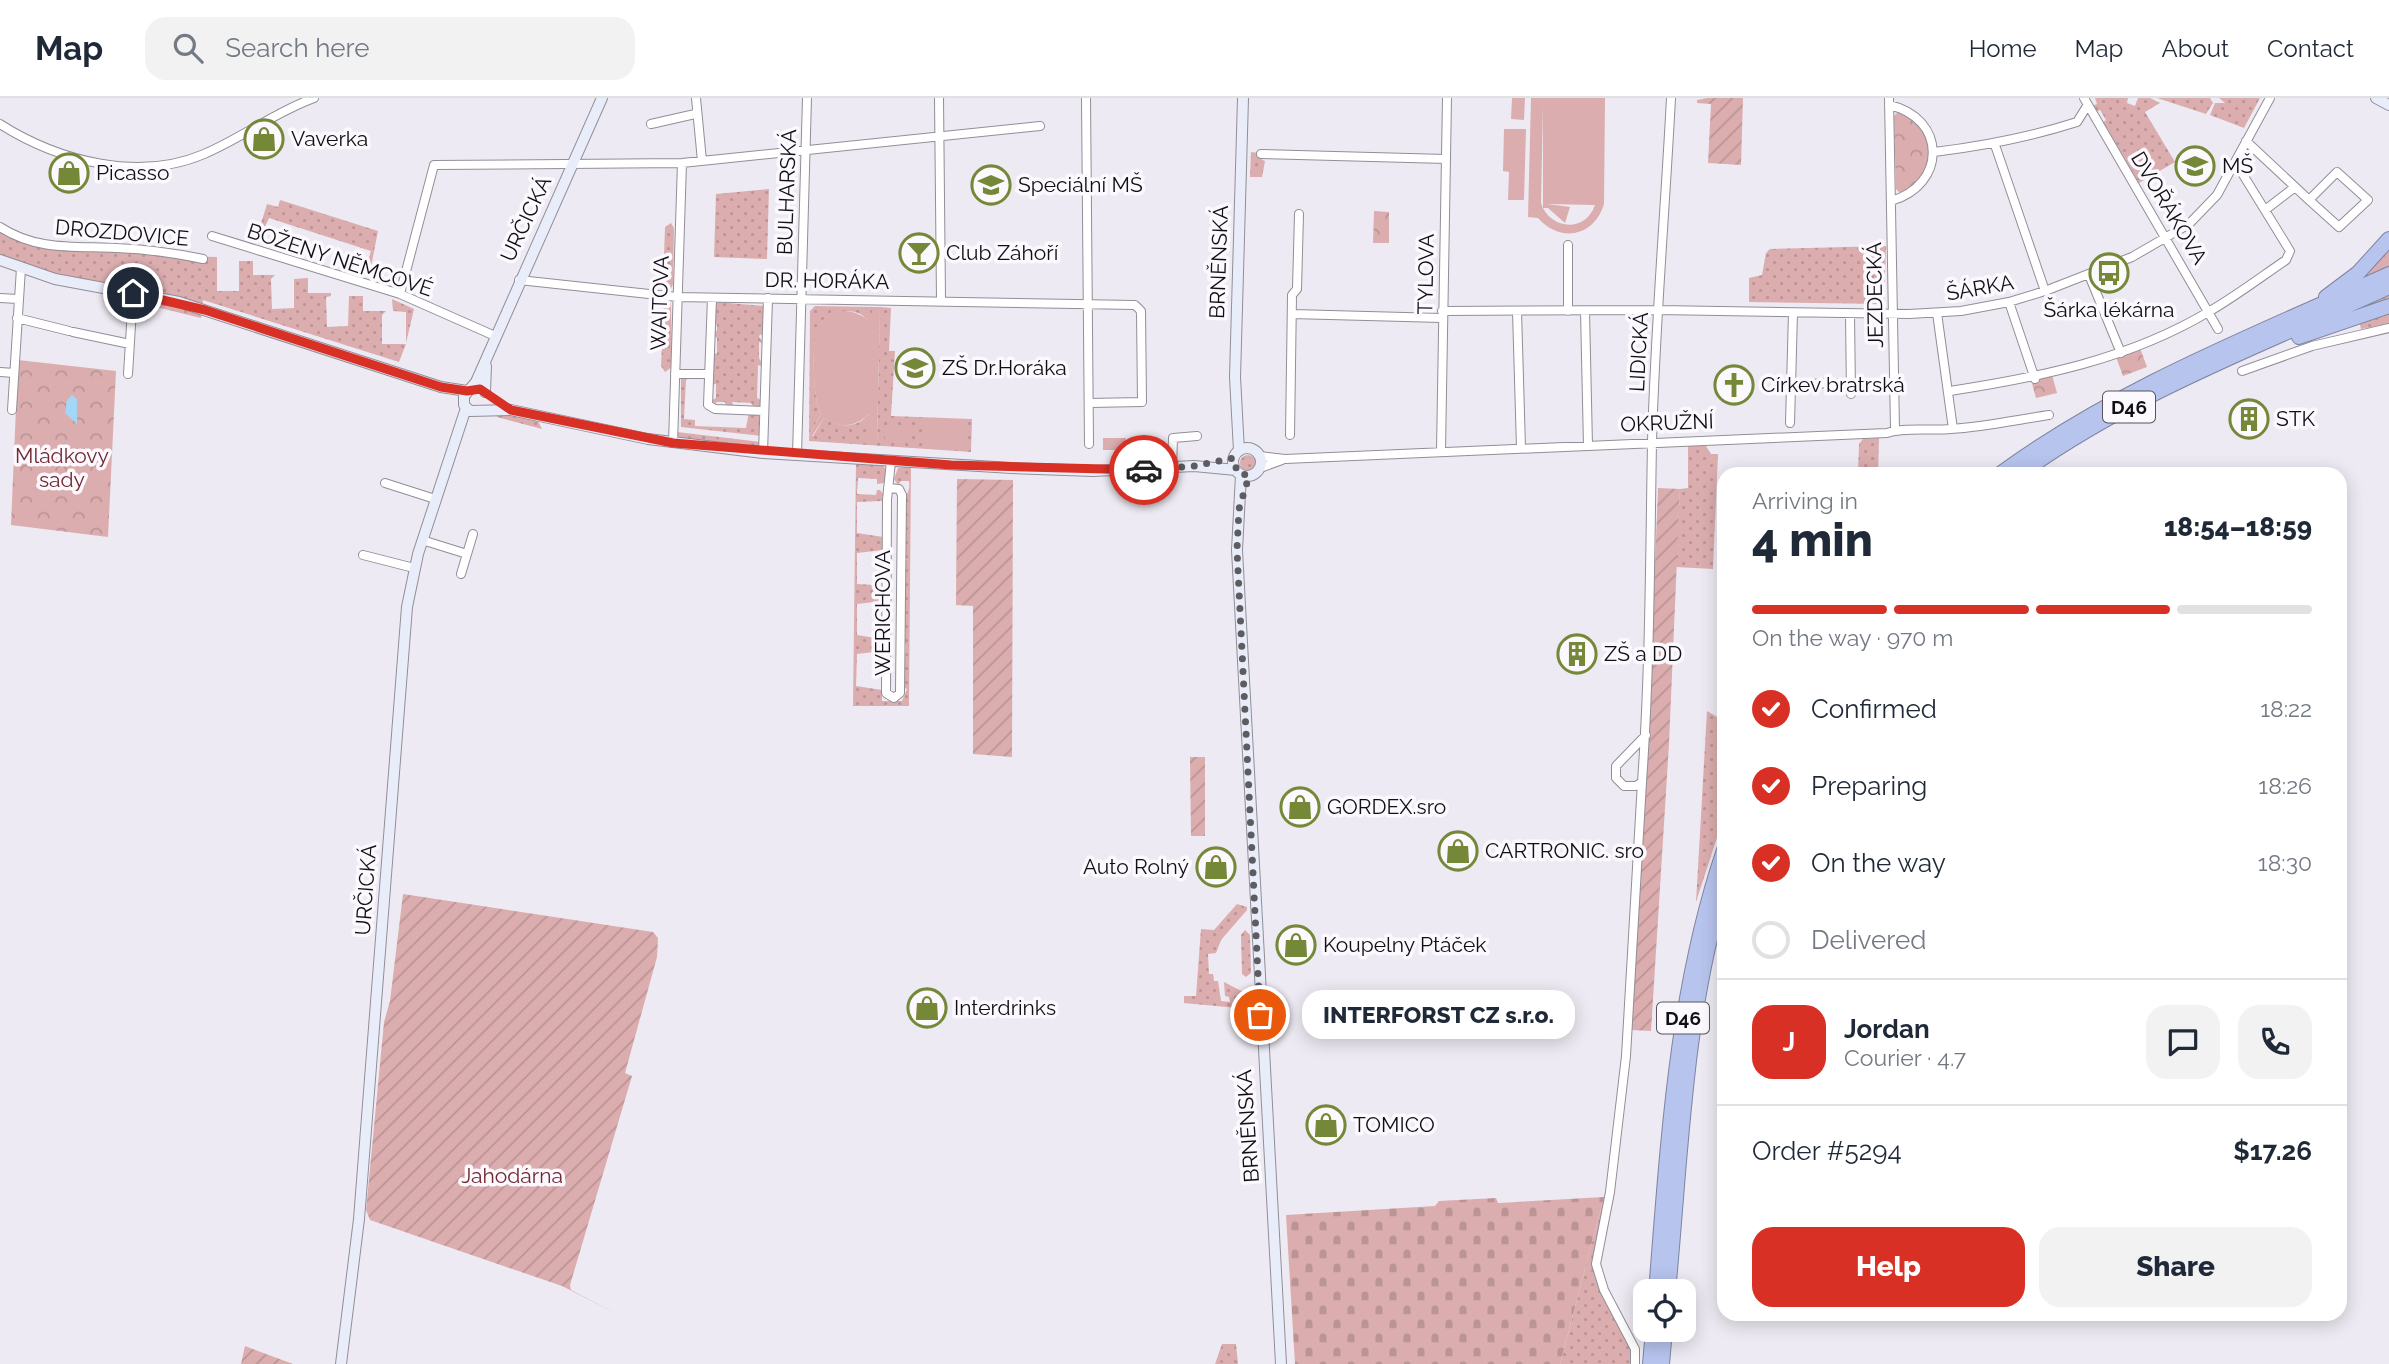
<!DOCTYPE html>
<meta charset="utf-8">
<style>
:root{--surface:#fff;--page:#f2f2f3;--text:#1f2937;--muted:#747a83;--line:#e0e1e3;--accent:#d93025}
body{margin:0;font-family:Raleway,sans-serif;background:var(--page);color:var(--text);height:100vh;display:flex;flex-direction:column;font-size:26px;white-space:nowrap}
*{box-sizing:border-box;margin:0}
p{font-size:23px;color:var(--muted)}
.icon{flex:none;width:38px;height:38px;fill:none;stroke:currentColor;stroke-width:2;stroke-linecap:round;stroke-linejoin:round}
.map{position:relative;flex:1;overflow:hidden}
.drawer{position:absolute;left:1717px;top:369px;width:630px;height:854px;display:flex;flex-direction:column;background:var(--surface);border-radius:21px;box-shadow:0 4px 18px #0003}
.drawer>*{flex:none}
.tools{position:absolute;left:1633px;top:1181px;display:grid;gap:14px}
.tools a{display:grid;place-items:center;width:63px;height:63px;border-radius:14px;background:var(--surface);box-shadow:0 4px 18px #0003;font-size:35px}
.pin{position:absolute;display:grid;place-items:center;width:60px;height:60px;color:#fff;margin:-30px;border:4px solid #fff;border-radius:50%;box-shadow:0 2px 7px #0007}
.courier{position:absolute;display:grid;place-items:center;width:70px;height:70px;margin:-35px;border:5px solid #d93025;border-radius:50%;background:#fff;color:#222;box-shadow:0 2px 9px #0007}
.bubble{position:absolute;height:49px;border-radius:21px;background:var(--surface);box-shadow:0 4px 18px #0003;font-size:23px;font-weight:800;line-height:49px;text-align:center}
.summary em{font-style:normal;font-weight:800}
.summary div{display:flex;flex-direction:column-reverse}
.summary{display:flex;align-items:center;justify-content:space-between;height:119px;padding:0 35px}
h1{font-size:46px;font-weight:800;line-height:52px}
.bar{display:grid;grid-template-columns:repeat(4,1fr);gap:10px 7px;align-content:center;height:84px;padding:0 35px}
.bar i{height:9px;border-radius:5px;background:var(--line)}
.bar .current{background:var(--accent)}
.bar p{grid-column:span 4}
.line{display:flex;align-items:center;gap:18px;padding:0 35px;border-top:2px solid var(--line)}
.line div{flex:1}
.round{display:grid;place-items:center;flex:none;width:74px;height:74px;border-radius:21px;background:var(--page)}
ol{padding:0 35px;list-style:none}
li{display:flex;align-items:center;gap:21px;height:77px}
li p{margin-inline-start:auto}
li .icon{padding:7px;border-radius:50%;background:var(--accent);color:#fff;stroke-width:4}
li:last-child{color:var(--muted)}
li i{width:38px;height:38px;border:4px solid var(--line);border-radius:50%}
.action{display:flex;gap:14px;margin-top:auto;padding:14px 35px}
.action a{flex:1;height:80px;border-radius:21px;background:var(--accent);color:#fff;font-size:28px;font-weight:800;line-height:80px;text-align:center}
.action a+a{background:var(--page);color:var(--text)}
header{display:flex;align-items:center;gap:42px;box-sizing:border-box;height:98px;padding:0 35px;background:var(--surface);border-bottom:2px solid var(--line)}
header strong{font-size:33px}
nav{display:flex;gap:38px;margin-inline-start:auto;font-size:24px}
.search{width:490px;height:63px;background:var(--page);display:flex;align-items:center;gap:18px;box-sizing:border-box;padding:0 24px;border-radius:21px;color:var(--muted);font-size:26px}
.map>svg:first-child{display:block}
.grass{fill:url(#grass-dots)}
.cemetery{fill:url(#cemetery-stones)}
.park{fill:url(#park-crowns)}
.garden{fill:url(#garden-furrows)}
.pitch{fill:#dbadae;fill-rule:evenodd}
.water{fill:#a3d7f8}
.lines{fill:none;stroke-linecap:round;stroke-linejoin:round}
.street-casing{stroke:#928e97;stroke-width:10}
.secondary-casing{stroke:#928e97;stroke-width:12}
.highway-casing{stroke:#7d85a1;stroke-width:16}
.street{stroke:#fff;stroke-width:8}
.secondary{stroke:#e9edfa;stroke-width:10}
.highway{stroke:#b7c4ed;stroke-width:14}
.done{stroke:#5e5c61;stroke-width:7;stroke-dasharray:0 12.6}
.route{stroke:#d93025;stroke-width:9}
.labels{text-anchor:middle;stroke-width:7;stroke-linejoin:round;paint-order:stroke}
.shield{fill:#fbf8fe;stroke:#57555a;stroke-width:2}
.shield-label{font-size:19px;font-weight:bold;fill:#110f13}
.poi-label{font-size:21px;fill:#110f13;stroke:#fbf8fe;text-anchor:start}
.street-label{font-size:21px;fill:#110f13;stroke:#fbf8fe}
.park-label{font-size:21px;fill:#702830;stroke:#fbf8fe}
</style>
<header>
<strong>Map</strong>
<div class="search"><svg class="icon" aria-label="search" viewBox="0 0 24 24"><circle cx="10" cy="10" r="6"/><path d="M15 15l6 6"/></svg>Search here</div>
<nav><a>Home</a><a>Map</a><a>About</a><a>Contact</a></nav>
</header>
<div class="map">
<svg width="2389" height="1266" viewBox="0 0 2389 1266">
<defs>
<pattern id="grass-dots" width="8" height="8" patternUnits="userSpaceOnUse" patternTransform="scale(1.75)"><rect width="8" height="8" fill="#dbadae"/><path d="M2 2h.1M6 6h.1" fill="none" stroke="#bb9495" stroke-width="1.8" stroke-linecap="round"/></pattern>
<pattern id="cemetery-stones" width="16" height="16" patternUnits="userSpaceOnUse" patternTransform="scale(1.75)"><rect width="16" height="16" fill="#dbadae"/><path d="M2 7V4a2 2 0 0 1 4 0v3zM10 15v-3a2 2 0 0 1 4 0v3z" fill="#bb9495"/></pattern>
<pattern id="park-crowns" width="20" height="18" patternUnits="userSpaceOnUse" patternTransform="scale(1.75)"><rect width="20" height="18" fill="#dbadae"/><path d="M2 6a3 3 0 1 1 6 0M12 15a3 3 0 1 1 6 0" fill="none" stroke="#bb9495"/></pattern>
<pattern id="garden-furrows" width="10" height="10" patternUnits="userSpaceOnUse" patternTransform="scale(1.75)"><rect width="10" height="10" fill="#dbadae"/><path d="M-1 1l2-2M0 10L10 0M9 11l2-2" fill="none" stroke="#bb9495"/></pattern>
</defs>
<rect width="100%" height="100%" fill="#eeeaf3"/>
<!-- grass -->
<path class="grass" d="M2095,0h33l-1,5 8,3 3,-8h12l10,5 -15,9 30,50 -36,21 -32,-55 -4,-1 -1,-4 4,-3 -6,-10 -5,2 -3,-6 5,-2z
M2157,0h53l3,5 -7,11z
M2219,0h41l-16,30 -34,-13 5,-12h10z
M1251,54l8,1v5l6,3 -3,16h-12z
M769,91l-2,70 -53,-2 2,-63z
M280,102l98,31 -8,41 -5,-1 6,-20 -102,-33 -6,13 -4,-1 8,-26 11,3z
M671,125l3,5 -1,56 -2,5 -4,1 -4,-6 2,-57z
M0,132c35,23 75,19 115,19 34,1 68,8 102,8v34h22v-30h14v14h22l-4,4 1,30 22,-1v-29l14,-1v15h23v3l-5,1 1,30 21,-1 1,-30h14v15h23l-4,4v29h24l-7,18 -196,-62 -2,18 -176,-43 -25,-9z
M1886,148l-2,58 -135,-2v-24l13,-3 4,-22 4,-4z
M2389,149v77l-28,5 -10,-43z
M392,201l22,10 -8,34v-31l-13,-1z
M664,204h7l1,65 -7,5 -4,-6z
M716,204l48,4 1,32 -5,-4 -1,3 5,7 -5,-2v16l5,9 -6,-2 -1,33 6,3 -5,7h-4l-3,-5 -19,-1 2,6 -7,-1 -2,-5h-9l1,5 -7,-6 6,-3v-14l-6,1 1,-33 6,2v-16l-5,-4v-4l5,1v-6l-4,-3z
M815,208l61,1 -4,17c-8,-9 -17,-15 -28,-12 -12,2 -21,4 -26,16 -7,15 -5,73 3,86l-12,21 4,1 11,-18c17,10 32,11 46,-5l7,31 3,-137 11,1 -2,43h6l-4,65 81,3 -1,33 -162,-11 1,-130z
M681,276l9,4 -4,2 -2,39 11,1v6l51,2 3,-16 8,1 5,5v18l-81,-9z
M497,314l41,9 4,8 -45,-12z
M677,334l84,10 -5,6 -78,-10z
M1879,340l-1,36h-20l1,-30 4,-5z
M1688,347l18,1 5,8h7l-5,115 -37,-2 4,-78 8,-1z
M1240 365a8 8 0 1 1 16 0a8 8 0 1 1-16 0Z
M856,364l27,3 4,7 -3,11 -7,1v-5l-19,-1 -1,16 19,1 1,-5h3l5,6h-3v5l-25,1v31l26,4v13l-26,3v31l17,1 1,3h7v13l-25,3v31l25,4v12l-25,3 -1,32 26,4v11h20l5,-12 -4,-2 3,-42 -2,-1v-81l3,-4 -3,-2c4,-10 1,-43 1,-52 -1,-9 6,-13 4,-24h-8l-3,4 -4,-6 4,-11 13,-2 -2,240h-56z
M1707,613l17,10v95l-28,86z
M1237,806l10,3v3l-26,30 -5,13 -8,1 1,20h4l1,7h4l3,20 9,1 -1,-5 -4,-1 -1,-14 25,13 -8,2v5h10l2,4 -5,3 -64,-6v-7h12l5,-67 13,1z
M1245,832l5,5 1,38 -5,4 -4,-3 -1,-39z
M1604,1099h6l-14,67 34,73 5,27h-75z
M1222,1246h14l2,20h-23z"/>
<!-- cemetery -->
<path class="cemetery" d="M1604,1099l-44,167h-265l-9,-149 149,-9 4,-5 57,-3 2,5z"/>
<!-- park -->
<path class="park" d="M1898,14c28,8 42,46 22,69 -5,6 -14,9 -19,13l-5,-5 -2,-73z
M1374,113l15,1v31h-16z
M118,168l18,2 -3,9 -23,-6z
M2140,250l7,19 -24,9 -7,-19z
M18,262l98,11 -8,166 -97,-12z
M2052,277l5,18 -21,5 -5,-18z"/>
<!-- garden -->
<path class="garden" d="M1707,0h36l-2,67 -33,-2 3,-59 -14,-1v-3z
M957,381l56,1 -1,277 -39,-3v-148l-17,-1z
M1658,390l22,1 -11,255 -18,287 -20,-1 17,-287z
M1190,659h15v79h-14z
M403,796l250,38 5,6 -1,19 -32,116 7,3 -62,209 1,5 48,25 -57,-29 -192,-66 -4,-10 18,-188 6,-21z
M245,1248l48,18h-52z"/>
<!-- pitch -->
<path class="pitch" d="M1512,0h13l-1,22 -13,-1z
M1531,0h74l-1,106c-10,33 -44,39 -66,14l-10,-1zM1543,7v103h5l17,15 5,-16 -23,-3 48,1c-10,29 -46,24 -54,-2z
M1504,31h22l-2,71h-16l1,-28 -6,-1z
M876,209h4v4l-3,133 -8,-1v-29c-13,13 -29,15 -45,4l-12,18 -3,-1 12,-21c-8,-13 -10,-70 -4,-85 11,-25 39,-21 55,-6v-12z
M922,322l46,1 -1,26 -45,-1z
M885,330l27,1v14l-27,-1z
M1103,340h23v12h-23z"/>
<!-- water -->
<path class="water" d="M72,297l5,4v25l-12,-11 2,-13z"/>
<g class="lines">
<!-- street casing -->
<g class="street-casing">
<path id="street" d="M696,0l6,63
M939,0l2,202
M1086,0l3,346
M1889,0l6,331
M2084,0l134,231
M1889,7c58,13 58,80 2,96
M0,26c58,37 139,58 204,30 38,-16 71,-42 110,-56
M651,26l44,-10
M2246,43l63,59
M1995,47l50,146
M1934,54c49,-6 96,-15 143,-30l10,-16
M1261,56l185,5
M2337,74l31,28 -29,27 -30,-27z
M2265,112l30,-23
M0,129c37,24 75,19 116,21 30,1 58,5 87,11
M212,138l188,58 95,42
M1568,147v66
M2089,177l32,78
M519,182l158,17 458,8 6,6 1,91 -53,1
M400,196l34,-129 248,-2 358,-37
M0,200l18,1
M712,200l-4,107 7,4 49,2
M2009,204l26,77
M1442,213l217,-1 250,4 52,-3 48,-9 36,-11 87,-34 57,-33 28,-29 53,-97
M1517,213l4,137
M1585,213l3,135
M1937,215l16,116
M1292,216l150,4
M1850,216l1,80
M17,220l52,13
M73,234l57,12
M2242,273l70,-25 77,-18
M0,274l14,1
M128,276l5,-81
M675,276h34
M1792,286l59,-1
M1950,293c91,-14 180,-32 260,-80 26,-15 51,-34 76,-51l4,-9 -48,-78 -9,-6
M12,312l9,-142
M1790,325l3,-110
M1290,337l2,-140 5,-6 2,-75
M673,345l9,-280
M1441,353l6,-353
M763,355l5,-155
M797,357l10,-357
M1260,358l25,3 602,-26c18,-6 43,-2 64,-4 33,-2 65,-9 98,-14
M1172,370l1,-30 24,-2
M1260,370l22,-8
M385,385l50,16
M888,390l11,1 3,6 -2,198 -6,5 -8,-5 1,-193 4,-39
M422,442l45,14
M363,457l51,13
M461,476l12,-40
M1646,637l-30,31v12l8,8h12l6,-4c8,-113 8,-226 10,-340 3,-114 13,-229 19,-344
M1635,1266v-15l-31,-59 -8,-26 14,-72 16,-136 16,-274"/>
</g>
<!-- secondary casing -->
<g class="secondary-casing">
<path id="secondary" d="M602,0l-126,284 -12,14v9l6,6 41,-1 137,29 115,14 249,15 81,3 101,-5 42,4
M2376,0l13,7
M0,162l55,19 124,23 262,85 26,4
M485,294l1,-26
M1233 364a14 14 0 1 1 28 0a14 14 0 1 1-28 0Z
M1239,353l-4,-74 8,-279
M1241,377l-4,75 44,814
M341,1266l18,-145 48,-612 11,-53 48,-146"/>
</g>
<!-- highway casing -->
<g class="highway-casing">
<path id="highway" d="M2326,199l32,-24 31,-34
M2299,239l90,-31
M2000,376c117,-86 257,-140 389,-200
M2020,376c112,-81 244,-130 369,-187
M1656,1194c12,-149 20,-301 68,-442
M1668,1194c13,-135 16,-275 56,-405
M1650,1266l3,-34
M1662,1266l3,-34"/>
</g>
<!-- street -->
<use href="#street" class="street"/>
<!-- secondary -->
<use href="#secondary" class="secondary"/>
<!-- highway -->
<use href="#highway" class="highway"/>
</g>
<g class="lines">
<!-- done -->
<path class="done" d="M1144,372l50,-4 40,-8 3,14 12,4 -10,33 -2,41 23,465"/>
<!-- route -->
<path class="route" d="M133,195l72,17 236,77 26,4 13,-2 31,21 162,33 278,22 193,5"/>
</g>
<!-- icons -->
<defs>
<g id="shop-ring" transform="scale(2.0125)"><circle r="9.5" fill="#fbf8fe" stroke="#748838" stroke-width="1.5"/><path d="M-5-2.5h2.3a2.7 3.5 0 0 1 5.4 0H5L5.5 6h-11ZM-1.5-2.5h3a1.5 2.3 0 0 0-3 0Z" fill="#748838"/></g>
<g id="school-ring" transform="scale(2.0125)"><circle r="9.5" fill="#fbf8fe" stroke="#748838" stroke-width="1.5"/><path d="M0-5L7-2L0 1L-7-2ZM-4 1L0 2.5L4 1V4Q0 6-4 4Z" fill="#748838"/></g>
<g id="bar-ring" transform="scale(2.0125)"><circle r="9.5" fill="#fbf8fe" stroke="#748838" stroke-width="1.5"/><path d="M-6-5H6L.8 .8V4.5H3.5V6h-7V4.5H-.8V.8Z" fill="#748838"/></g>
<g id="bus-ring" transform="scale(2.0125)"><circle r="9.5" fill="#fbf8fe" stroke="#748838" stroke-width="1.5"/><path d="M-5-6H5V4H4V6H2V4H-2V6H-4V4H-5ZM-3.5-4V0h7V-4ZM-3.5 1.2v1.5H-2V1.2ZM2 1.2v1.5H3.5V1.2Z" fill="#748838"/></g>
<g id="church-ring" transform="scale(2.0125)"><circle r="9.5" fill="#fbf8fe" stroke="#748838" stroke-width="1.5"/><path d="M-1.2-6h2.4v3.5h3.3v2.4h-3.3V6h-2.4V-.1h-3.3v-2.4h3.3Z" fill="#748838"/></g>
<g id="building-ring" transform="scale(2.0125)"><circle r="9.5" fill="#fbf8fe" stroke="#748838" stroke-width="1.5"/><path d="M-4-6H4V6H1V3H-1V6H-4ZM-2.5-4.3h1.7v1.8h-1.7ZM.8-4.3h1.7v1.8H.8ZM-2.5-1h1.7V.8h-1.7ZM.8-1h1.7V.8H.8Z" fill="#748838"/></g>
</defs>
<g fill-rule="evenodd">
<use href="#shop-ring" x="264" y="41"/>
<use href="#school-ring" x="2195" y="68"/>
<use href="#shop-ring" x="69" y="75"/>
<use href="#school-ring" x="991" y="87"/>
<use href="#bar-ring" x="919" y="155"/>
<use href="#bus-ring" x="2109" y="175"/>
<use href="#school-ring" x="915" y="270"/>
<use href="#church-ring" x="1734" y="287"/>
<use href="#building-ring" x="2249" y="321"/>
<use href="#building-ring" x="1577" y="556"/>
<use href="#shop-ring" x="1300" y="709"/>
<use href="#shop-ring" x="1458" y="753"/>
<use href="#shop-ring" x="1216" y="769"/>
<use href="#shop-ring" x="1296" y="847"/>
<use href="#shop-ring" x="927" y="910"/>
<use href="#shop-ring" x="1326" y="1027"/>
</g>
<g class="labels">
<!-- shield labels -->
<g class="shield">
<rect x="2103" y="293.5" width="52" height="31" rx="5"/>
<rect x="1657" y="904.5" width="52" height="31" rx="5"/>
</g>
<g class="shield-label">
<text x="2129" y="316">D46</text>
<text x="1683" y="927">D46</text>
</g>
<!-- poi labels -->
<g class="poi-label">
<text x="291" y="48">Vaverka</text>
<text x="2222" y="75">MŠ</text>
<text x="96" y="82">Picasso</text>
<text x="1018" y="94">Speciální MŠ</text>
<text x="946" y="162">Club Záhoří</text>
<text x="2109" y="219" text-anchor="middle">Šárka lékárna</text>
<text x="942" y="277">ZŠ Dr.Horáka</text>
<text x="1761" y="294">Církev bratrská</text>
<text x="2276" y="328">STK</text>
<text x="1604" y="563">ZŠ a DD</text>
<text x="1327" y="716">GORDEX.sro</text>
<text x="1485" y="760">CARTRONIC. sro</text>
<text x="1189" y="776" text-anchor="end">Auto Rolný</text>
<text x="1323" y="854">Koupelny Ptáček</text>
<text x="954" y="917">Interdrinks</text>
<text x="1353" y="1034">TOMICO</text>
</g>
<!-- street labels -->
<g class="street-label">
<text transform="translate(787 94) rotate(-88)" y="7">BULHARSKÁ</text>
<text transform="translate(2169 110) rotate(59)" y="7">DVOŘÁKOVA</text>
<text transform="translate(526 121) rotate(-65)" y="7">URČICKÁ</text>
<text transform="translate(122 135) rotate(5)" y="7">DROZDOVICE</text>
<text transform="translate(340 162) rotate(18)" y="7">BOŽENY NĚMCOVÉ</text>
<text transform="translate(1219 164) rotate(-88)" y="7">BRNĚNSKÁ</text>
<text transform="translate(1426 176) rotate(-89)" y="7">TYLOVA</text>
<text transform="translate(827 183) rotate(1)" y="7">DR. HORÁKA</text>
<text transform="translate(1980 190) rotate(-10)" y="7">ŠÁRKA</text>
<text transform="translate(1875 197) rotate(-91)" y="7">JEZDECKÁ</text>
<text transform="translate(660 205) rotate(-88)" y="7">WAITOVA</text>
<text transform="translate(1639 254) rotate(-87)" y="7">LIDICKÁ</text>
<text transform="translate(1667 325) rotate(-2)" y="7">OKRUŽNÍ</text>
<text transform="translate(883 515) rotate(-90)" y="7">WERICHOVA</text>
<text transform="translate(366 792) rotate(-86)" y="7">URČICKÁ</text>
<text transform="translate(1248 1028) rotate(-94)" y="7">BRNĚNSKÁ</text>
</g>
<!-- park labels -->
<g class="park-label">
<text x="62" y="365">Mládkovy<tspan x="62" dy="24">sady</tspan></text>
<text x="512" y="1085">Jahodárna</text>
</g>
</g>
</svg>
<div class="tools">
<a><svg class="icon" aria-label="locate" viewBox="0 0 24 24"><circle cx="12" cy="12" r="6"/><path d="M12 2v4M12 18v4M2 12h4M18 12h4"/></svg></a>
</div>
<div class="pin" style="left:1260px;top:917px;background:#ea580c"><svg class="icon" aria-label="bag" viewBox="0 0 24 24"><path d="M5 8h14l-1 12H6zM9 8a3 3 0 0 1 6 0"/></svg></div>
<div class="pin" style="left:133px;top:195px;background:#1f2937"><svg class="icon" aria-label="home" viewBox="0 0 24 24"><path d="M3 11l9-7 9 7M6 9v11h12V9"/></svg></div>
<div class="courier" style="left:1144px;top:372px"><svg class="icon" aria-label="car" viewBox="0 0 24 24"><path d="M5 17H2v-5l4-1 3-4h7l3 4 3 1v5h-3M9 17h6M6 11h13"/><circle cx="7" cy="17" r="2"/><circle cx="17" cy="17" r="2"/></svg></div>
<div class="bubble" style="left:1302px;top:892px;width:273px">INTERFORST CZ s.r.o.</div>
<section class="drawer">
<div class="summary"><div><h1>4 min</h1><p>Arriving in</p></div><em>18:54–18:59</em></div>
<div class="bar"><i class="current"></i><i class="current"></i><i class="current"></i><i></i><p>On the way · 970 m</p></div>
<ol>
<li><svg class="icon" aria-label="check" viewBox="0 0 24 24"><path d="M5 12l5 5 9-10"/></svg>Confirmed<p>18:22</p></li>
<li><svg class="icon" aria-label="check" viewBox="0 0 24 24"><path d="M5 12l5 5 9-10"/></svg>Preparing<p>18:26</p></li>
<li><svg class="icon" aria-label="check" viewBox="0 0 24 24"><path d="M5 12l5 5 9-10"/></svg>On the way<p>18:30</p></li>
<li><i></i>Delivered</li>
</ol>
<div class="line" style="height:126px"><b class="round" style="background:var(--accent);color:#fff">J</b><div><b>Jordan</b><p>Courier · 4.7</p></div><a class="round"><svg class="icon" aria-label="chat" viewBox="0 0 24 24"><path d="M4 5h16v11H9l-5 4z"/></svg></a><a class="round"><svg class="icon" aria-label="phone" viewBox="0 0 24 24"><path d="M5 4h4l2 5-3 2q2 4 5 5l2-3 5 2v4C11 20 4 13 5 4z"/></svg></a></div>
<div class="line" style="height:91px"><div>Order #5294</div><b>$17.26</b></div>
<div class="action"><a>Help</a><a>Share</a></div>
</section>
</div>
